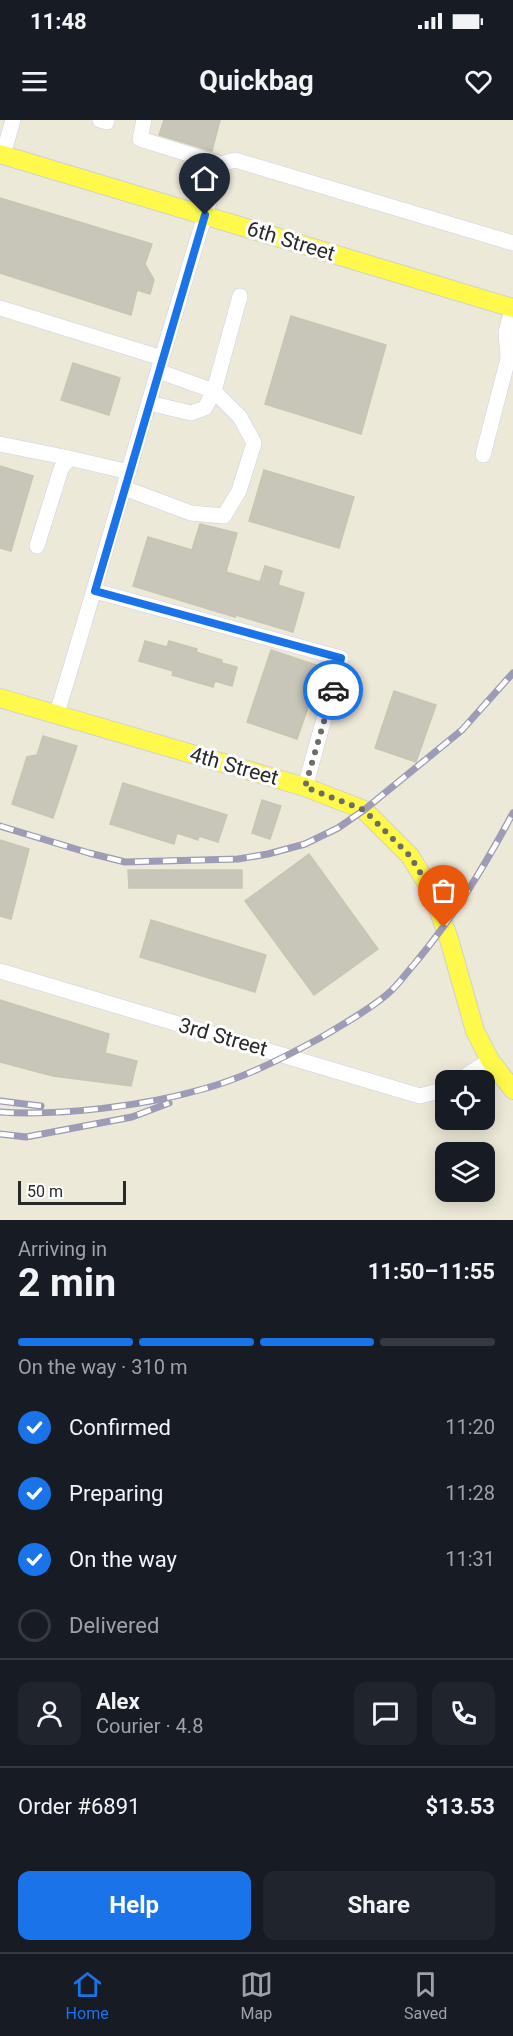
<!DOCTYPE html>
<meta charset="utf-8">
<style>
:root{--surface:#171b24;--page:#20242c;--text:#f1f3f6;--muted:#9ea1a6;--line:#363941;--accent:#1a73e8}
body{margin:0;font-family:Roboto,sans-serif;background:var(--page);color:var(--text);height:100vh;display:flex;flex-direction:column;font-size:22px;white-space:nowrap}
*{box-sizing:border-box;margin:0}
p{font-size:20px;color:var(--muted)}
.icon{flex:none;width:33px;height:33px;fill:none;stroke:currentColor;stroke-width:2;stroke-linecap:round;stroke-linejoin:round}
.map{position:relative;height:1100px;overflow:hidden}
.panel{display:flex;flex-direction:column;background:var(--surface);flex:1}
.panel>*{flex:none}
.tools{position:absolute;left:435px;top:950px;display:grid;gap:12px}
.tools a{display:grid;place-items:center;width:60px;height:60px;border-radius:12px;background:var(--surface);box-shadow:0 3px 15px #0003;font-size:30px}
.scale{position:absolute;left:18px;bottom:15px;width:108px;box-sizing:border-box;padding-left:6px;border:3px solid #292929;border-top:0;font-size:16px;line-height:21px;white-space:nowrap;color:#292929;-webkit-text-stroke:4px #fff;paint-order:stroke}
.pin{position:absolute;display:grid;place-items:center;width:51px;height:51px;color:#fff;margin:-62px -26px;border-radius:50% 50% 50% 0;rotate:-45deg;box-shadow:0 0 6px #0007}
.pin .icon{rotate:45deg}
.courier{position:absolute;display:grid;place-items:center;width:60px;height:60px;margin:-30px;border:4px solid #1a73e8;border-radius:50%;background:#fff;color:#222;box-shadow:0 2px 8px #0007}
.head em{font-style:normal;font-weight:700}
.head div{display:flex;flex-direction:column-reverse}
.head{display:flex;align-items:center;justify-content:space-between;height:102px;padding:0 18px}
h1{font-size:39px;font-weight:700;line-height:45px}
.bar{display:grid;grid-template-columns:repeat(4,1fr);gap:9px 6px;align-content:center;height:72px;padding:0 18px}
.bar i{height:8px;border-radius:4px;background:var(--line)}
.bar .on{background:var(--accent)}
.bar p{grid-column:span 4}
.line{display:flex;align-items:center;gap:15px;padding:0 18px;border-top:2px solid var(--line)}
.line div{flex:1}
.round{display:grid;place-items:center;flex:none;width:63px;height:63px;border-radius:12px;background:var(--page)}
ol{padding:0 18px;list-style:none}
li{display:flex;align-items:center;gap:18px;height:66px}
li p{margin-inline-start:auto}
li .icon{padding:6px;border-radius:50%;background:var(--accent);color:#fff;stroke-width:4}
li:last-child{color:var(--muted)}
li i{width:33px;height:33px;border:3px solid var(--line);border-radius:50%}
.action{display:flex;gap:12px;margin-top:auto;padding:12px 18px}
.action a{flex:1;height:69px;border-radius:12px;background:var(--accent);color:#fff;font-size:24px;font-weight:700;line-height:69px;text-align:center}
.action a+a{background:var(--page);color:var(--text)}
.status{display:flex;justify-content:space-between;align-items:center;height:42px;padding:0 30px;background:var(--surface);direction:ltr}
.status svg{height:16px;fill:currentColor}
header{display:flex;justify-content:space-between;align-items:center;height:78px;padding:0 18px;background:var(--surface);font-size:27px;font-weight:700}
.menu{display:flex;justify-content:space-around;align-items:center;height:84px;border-top:2px solid var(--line);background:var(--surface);font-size:16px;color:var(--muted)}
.menu a{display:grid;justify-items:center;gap:3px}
.menu .on{color:var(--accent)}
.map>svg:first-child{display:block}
.building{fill:#c8c5b9;stroke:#c9c5b3;stroke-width:1.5}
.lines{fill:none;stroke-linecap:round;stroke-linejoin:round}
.minor-casing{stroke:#cecee4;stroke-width:16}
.major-casing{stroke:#d0d0d0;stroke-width:20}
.minor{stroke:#fff;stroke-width:15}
.major{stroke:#fff94c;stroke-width:18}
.rail-casing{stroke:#9d9bb6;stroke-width:7}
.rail{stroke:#fff;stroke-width:4.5;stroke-dasharray:14;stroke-linecap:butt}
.done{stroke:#6e6c67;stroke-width:6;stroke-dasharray:0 10.8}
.route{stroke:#1a73e8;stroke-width:8}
.labels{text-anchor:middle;stroke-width:6;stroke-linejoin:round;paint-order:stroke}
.street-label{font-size:21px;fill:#292929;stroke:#fff}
</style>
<div class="status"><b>11:48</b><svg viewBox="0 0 49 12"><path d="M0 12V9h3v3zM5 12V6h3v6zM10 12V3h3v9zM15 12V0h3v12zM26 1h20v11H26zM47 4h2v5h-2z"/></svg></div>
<header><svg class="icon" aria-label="menu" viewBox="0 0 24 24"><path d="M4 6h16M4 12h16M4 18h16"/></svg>Quickbag<svg class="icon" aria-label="heart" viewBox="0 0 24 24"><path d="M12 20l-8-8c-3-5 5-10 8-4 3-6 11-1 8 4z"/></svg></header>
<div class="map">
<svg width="513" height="1100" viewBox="0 0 513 1100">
<rect width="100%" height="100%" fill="#ede9d9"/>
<!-- building -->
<path class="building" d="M164,0h56l-8,31 -53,-16z
M0,78l152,46 -7,20 9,16 -4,14 -13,-4 -6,25 -131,-42z
M291,196l95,29 -25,89 -96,-30z
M73,243l47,15 -11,37 -48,-15z
M0,346l33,10 -22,75 -11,-3z
M264,350l90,27 -15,51 -90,-27z
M200,404l37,9 -11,39 34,10 5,-16 17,5 -4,14 26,8 -11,39 -57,-17 -1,2 -102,-31 15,-49 44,13z
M145,521l22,6 2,-6 28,8 -1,3 26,8v3l15,4 -5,19 -17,-5 -2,6 -41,-12 1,-4 -34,-10z
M271,530l51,17 -25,72 -50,-17z
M394,571l42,14 -20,57 -41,-14z
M43,616l34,10 -24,72 -41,-14 15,-47 10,-2z
M123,663l104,32 -9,27 -19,-6 -1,4 -21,-7 -3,11 -64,-20z
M262,680l19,6 -11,33 -18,-6z
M0,720l29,9 -18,70 -11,-3z
M309,734l69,95 -64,46 -69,-94z
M128,750h114v18h-113z
M151,800l115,35 -11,37 -115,-35z
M0,880l109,34 -4,19 32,8 -6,25 -78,-10 -53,-14z"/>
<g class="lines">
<!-- minor casing -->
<g class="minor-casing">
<path id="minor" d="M100,0l7,2v-2
M3,35l10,-35
M221,44l14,-4 278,83
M0,188l162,50
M149,283l42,10 14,-5 9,-17 26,-95
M0,324l69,14
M483,335l25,-96 -2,-27 7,-25
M124,368l67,25 33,3 15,-25 15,-48 -14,-26 -26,-26 -56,-20
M37,426l24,-77 8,-11 60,14
M95,471l246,67 -36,129
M57,593c56,-182 106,-367 164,-549l-81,-25 4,-19
M0,851l420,125 26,-7
M459,960l31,-20"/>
</g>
<!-- major casing -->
<g class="major-casing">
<path id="major" d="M0,34l513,154
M0,578l305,89 59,23 46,46 21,34 18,49 26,92 15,29 23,30"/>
</g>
<!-- minor -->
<use href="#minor" class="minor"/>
<!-- major -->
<use href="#major" class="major"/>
<!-- rail casing -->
<g class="rail-casing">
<path id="rail" d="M0,706l89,27 36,9 113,-3 30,-5 37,-10 33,-16 26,-18 98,-80 51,-57
M0,981l41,5
M0,992c61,4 144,-6 203,-23 41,-11 80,-31 117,-51 22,-13 54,-31 72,-48 9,-9 16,-19 24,-28 39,-47 68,-95 97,-149
M0,1014l26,3 106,-20 37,-14"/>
</g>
<!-- rail -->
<use href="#rail" class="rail"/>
</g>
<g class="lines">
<!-- done -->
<path class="done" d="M333,570l-28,97 59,23 46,46 21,34 13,37"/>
<!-- route -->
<path class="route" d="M205,95l-110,376 246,67 -8,32"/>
</g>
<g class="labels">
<!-- street labels -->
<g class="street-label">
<text transform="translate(291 121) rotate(17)" y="7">6th Street</text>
<text transform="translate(234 646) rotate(16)" y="7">4th Street</text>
<text transform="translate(223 917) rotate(16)" y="7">3rd Street</text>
</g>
</g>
</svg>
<div class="tools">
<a><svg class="icon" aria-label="locate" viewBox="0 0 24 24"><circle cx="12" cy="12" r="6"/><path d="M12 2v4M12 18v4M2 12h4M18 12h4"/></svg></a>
<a><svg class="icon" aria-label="layers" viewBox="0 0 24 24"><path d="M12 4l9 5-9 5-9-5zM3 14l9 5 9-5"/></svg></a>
</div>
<div class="scale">50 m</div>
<div class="pin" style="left:444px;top:807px;background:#ea580c"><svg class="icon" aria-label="bag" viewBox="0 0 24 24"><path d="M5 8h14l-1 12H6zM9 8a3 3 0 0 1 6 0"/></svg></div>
<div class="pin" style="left:205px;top:95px;background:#1f2937"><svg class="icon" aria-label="home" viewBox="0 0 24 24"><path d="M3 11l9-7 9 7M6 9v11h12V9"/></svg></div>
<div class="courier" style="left:333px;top:570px"><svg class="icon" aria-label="car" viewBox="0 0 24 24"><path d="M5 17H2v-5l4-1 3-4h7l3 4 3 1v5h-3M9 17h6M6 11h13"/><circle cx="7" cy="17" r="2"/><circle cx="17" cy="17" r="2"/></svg></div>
</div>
<section class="panel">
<div class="head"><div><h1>2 min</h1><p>Arriving in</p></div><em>11:50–11:55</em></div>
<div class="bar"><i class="on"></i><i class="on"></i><i class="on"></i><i></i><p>On the way · 310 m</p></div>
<ol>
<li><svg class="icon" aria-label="check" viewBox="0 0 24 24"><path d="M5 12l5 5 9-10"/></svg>Confirmed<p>11:20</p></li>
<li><svg class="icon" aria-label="check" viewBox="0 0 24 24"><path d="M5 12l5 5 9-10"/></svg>Preparing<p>11:28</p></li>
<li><svg class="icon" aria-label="check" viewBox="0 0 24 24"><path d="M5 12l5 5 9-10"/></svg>On the way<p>11:31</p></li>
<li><i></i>Delivered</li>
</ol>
<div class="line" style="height:108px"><a class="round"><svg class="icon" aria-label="person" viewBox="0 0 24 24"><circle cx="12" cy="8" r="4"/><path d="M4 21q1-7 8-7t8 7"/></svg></a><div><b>Alex</b><p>Courier · 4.8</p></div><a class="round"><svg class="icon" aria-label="chat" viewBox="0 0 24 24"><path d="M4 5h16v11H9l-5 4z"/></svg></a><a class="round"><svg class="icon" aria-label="phone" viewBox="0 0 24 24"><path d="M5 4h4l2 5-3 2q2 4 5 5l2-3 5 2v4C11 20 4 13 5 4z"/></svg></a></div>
<div class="line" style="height:78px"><div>Order #6891</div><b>$13.53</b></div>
<div class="action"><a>Help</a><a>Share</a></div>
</section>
<nav class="menu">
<a class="on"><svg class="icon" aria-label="home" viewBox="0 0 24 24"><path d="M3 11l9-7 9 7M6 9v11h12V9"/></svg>Home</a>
<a><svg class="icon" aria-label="map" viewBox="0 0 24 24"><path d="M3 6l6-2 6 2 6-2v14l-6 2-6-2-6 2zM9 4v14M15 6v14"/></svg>Map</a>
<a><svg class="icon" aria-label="saved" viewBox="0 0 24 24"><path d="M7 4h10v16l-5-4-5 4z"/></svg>Saved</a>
</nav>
